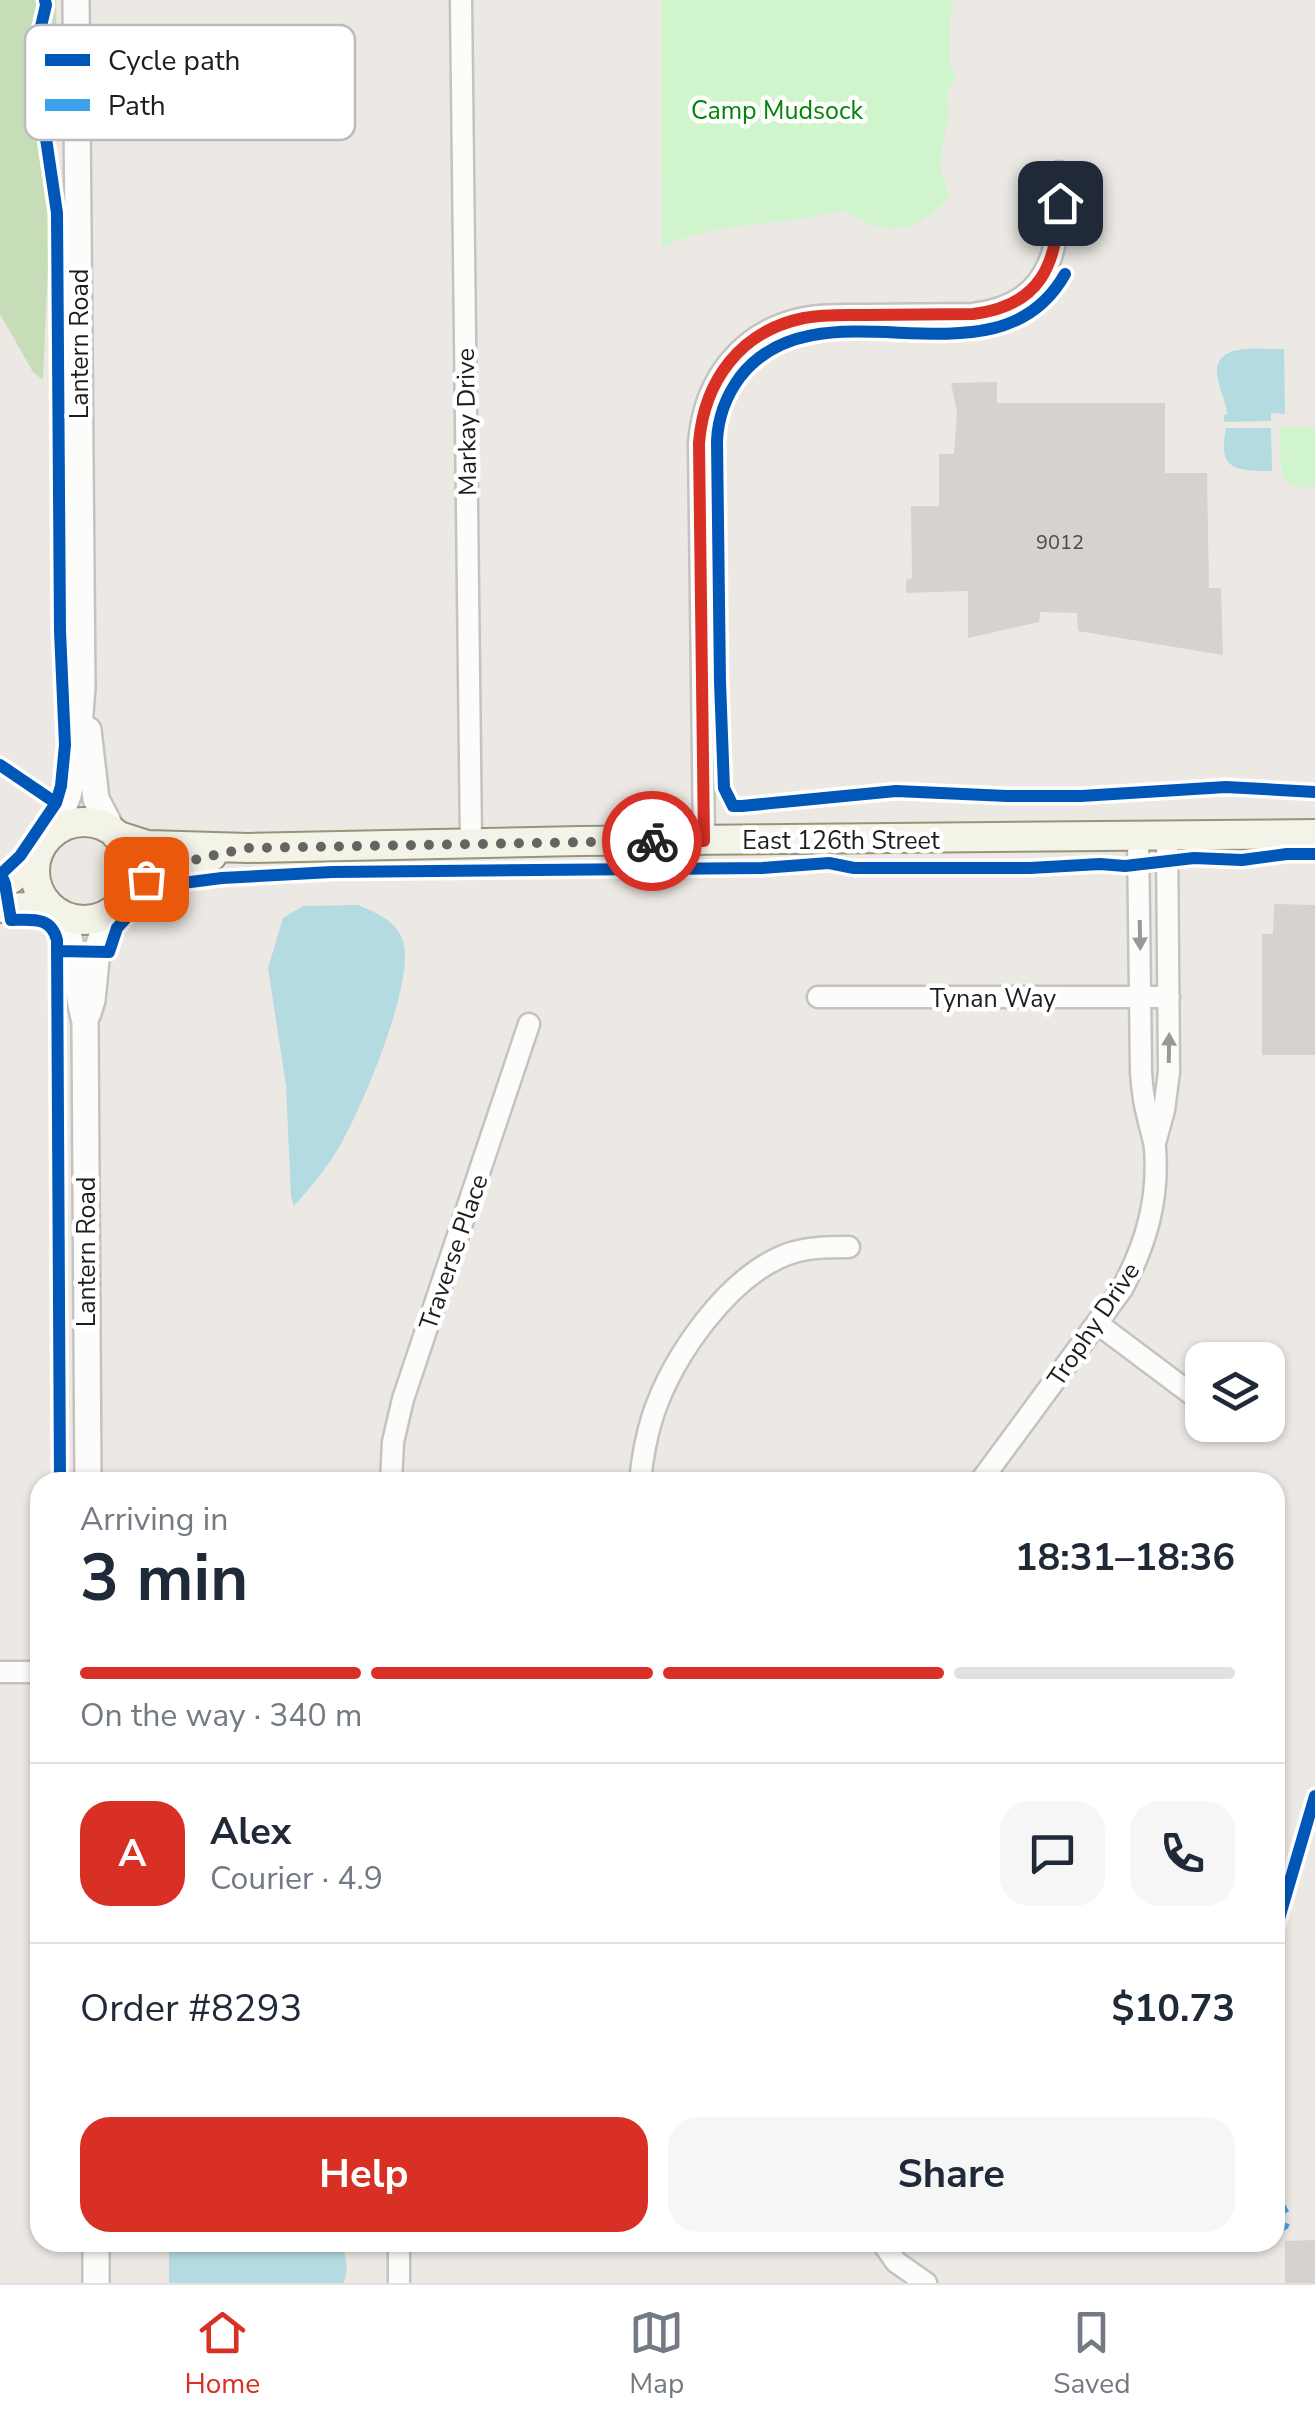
<!DOCTYPE html>
<meta charset="utf-8">
<style>
:root{--surface:#fff;--page:#f6f6f7;--text:#1f2937;--muted:#747a83;--line:#e0e1e3;--accent:#d93025}
body{margin:0;font-family:"Nunito Sans",sans-serif;background:var(--page);color:var(--text);height:100vh;display:flex;flex-direction:column;font-size:38px;white-space:nowrap}
*{box-sizing:border-box;margin:0}
p{font-size:32px;color:var(--muted)}
.icon{flex:none;width:55px;height:55px;fill:none;stroke:currentColor;stroke-width:2;stroke-linecap:round;stroke-linejoin:round}
.map{position:relative;flex:1;overflow:hidden}
.details{position:absolute;left:30px;top:1472px;width:1255px;height:780px;display:flex;flex-direction:column;background:var(--surface);border-radius:30px;box-shadow:0 2px 8px #0004}
.details>*{flex:none}
.buttons{position:absolute;left:1185px;top:1342px;display:grid;gap:20px}
.buttons a{display:grid;place-items:center;width:100px;height:100px;border-radius:20px;background:var(--surface);box-shadow:0 2px 8px #0004;font-size:50px}
.pin{position:absolute;display:grid;place-items:center;width:85px;height:85px;color:#fff;margin:-42px;border-radius:20px;box-shadow:0 5px 15px #0006}
.courier{position:absolute;display:grid;place-items:center;width:100px;height:100px;margin:-50px;border:8px solid #d93025;border-radius:50%;background:#fff;color:#222;box-shadow:0 2px 12px #0007}
.headline em{font-style:normal;font-weight:700}
.headline div{display:flex;flex-direction:column-reverse}
.headline{display:flex;align-items:center;justify-content:space-between;height:170px;padding:0 50px}
h1{font-size:65px;font-weight:700;line-height:75px}
.bar{display:grid;grid-template-columns:repeat(4,1fr);gap:15px 10px;align-content:center;height:120px;padding:0 50px}
.bar i{height:12px;border-radius:8px;background:var(--line)}
.bar .active{background:var(--accent)}
.bar p{grid-column:span 4}
.line{display:flex;align-items:center;gap:25px;padding:0 50px;border-top:2px solid var(--line)}
.line div{flex:1}
.round{display:grid;place-items:center;flex:none;width:105px;height:105px;border-radius:30px;background:var(--page)}
.action{display:flex;gap:20px;margin-top:auto;padding:20px 50px}
.action a{flex:1;height:115px;border-radius:30px;background:var(--accent);color:#fff;font-size:40px;font-weight:700;line-height:115px;text-align:center}
.action a+a{background:var(--page);color:var(--text)}
.tabs{display:flex;justify-content:space-around;align-items:center;height:140px;border-top:2px solid var(--line);background:var(--surface);font-size:28px;color:var(--muted)}
.tabs a{display:grid;justify-items:center;gap:5px}
.tabs .active{color:var(--accent)}
.map>svg:first-child{display:block}
.forest{fill:#c7ddb7}
.park{fill:#d0f5cd}
.water{fill:#b5dbe2}
.building{fill:#d6d2cf}
.lines{fill:none;stroke-linecap:round;stroke-linejoin:round}
.minor-casing{stroke:#c4c3c1;stroke-width:25}
.tertiary-casing{stroke:#c4c3c1;stroke-width:30}
.secondary-casing{stroke:#95957c;stroke-width:32}
.minor{stroke:#fcfcfb;stroke-width:20}
.tertiary{stroke:#fcfcfb;stroke-width:25}
.secondary{stroke:#f4f3e8;stroke-width:28}
.quiet{stroke:#3da2ea;stroke-width:10;stroke-dasharray:20 10;stroke-linecap:butt}
.cycleway-casing{stroke:#fff;stroke-width:19}
.cycleway{stroke:#0057b8;stroke-width:12}
.oneway{fill:#989897}
.done{stroke:#656463;stroke-width:10;stroke-dasharray:0 18}
.route{stroke:#d93025;stroke-width:12}
.labels{text-anchor:middle;stroke-width:9;stroke-linejoin:round;paint-order:stroke}
.number-label{font-size:20px;fill:#4b4a4a}
.park-label{font-size:25px;fill:#018406;stroke:#fff}
.street-label{font-size:25px;fill:#1d1d1d;stroke:#fff}
.key{fill:#fff;stroke:#bbb;stroke-width:2.5}
.key-label{font-size:28px;fill:#1d1d1d}
</style>
<div class="map">
<svg width="1315" height="2283" viewBox="0 0 1315 2283">
<rect width="100%" height="100%" fill="#ece9e4"/>
<!-- forest -->
<path class="forest" d="M0,0h56l1,59 -14,321 -10,-8 -33,-58z"/>
<!-- park -->
<path class="park" d="M661,0h291l-3,62 8,14 -10,15 2,27 -6,24 -3,21 9,35c-33,36 -65,40 -105,12 -59,16 -125,10 -182,37z
M1280,427h35v60h-18l-12,-7 -4,-12z"/>
<!-- water -->
<path class="water" d="M1284,349l1,65 -14,-1v8l-47,1v-7l3,-1c-1,-14 -9,-27 -10,-40 -3,-33 46,-24 67,-25z
M1226,428h45l1,43c-36,0 -55,0 -46,-43z
M358,905c16,7 35,14 43,31 19,36 -37,166 -57,202 -12,24 -32,48 -50,68l-3,-9 -5,-111 -18,-118 15,-50 20,-12z
M169,2243h174l4,26 -3,14h-175z"/>
<!-- building -->
<path class="building" d="M997,382v21h168v70h42l2,115h12l2,67 -145,-24 -1,-18 -37,-1 -1,10 -71,16v-47l-62,2v-13l6,-2 -1,-72h28v-52h15l3,-42 -6,-29z
M1274,904l41,1v150h-53v-121h11z
M1315,2240v43h-30v-42z"/>
<g class="lines">
<!-- minor casing -->
<g class="minor-casing">
<path id="minor" d="M461,0l10,843
M704,841l-5,-398c5,-62 41,-112 105,-125 20,-4 41,-3 61,-3 36,0 72,-1 108,-1 83,-10 88,-73 86,-142
M818,997h351
M1155,1143l9,-33 5,-38 -2,-235
M1098,1324l104,78
M391,1482l2,-40 10,-43 126,-375
M640,1482c2,-22 6,-45 13,-67 20,-59 75,-139 135,-161 20,-7 41,-7 61,-7
M980,1482l142,-193c24,-45 37,-89 33,-141 -1,-10 -5,-20 -7,-30 -4,-15 -6,-30 -7,-46l-3,-235
M0,1672h40
M399,2242v41
M882,2242l14,20 30,21"/>
</g>
<!-- tertiary casing -->
<g class="tertiary-casing">
<path id="tertiary" d="M88,730l8,69 16,31
M48,838c31,-47 29,-96 34,-150l-6,-688
M64,916c10,35 12,71 21,106l3,460
M88,1013l4,-13 5,-50 13,-37
M96,2242v41"/>
</g>
<!-- secondary casing -->
<g class="secondary-casing">
<path id="secondary" d="M35 871a49 49 0 1 1 98 0a49 49 0 1 1-98 0Z
M116,835l31,10 101,3 332,-7 735,-7
M0,887l27,-20 10,-12
M126,897c24,-25 52,-34 86,-41
M0,908l32,-1 26,6"/>
</g>
<!-- minor -->
<use href="#minor" class="minor"/>
<!-- tertiary -->
<use href="#tertiary" class="tertiary"/>
<!-- secondary -->
<use href="#secondary" class="secondary"/>
<!-- quiet -->
<path class="quiet" d="M1275,2196l12,22 -3,7 -9,5"/>
<!-- cycleway casing -->
<g class="cycleway-casing">
<path id="cycleway" d="M45,0l1,5 -7,30v25l5,24v41l13,88 3,418 5,114 -4,41 -5,17
M1065,274c-69,123 -245,0 -325,103 -14,19 -22,41 -23,64l3,241 4,106 9,18h9l154,-15 111,5h74l145,-9 89,5
M0,765l56,38 -36,53 -19,18 4,10 6,36c21,0 40,-4 46,20l3,542
M57,951l52,1 8,-24 33,-37 17,-6 55,-7 110,-6 430,-4 67,-5 25,5h176l70,-4 25,2 69,-8 48,2 45,-6h28
M1275,1932l40,-136"/>
</g>
<!-- cycleway -->
<use href="#cycleway" class="cycleway"/>
</g>
<!-- one-way arrows -->
<defs><path id="oneway-solid" d="M-6-.8H1V-3.2L6.5 0L1 3.2V.8H-6Z" transform="scale(2.5)"/></defs>
<g class="oneway">
<use href="#oneway-solid" transform="translate(1140 935) rotate(89)"/>
<use href="#oneway-solid" transform="translate(1169 1048) rotate(-89)"/>
</g>
<g class="lines">
<!-- done -->
<path class="done" d="M146,879c32,-18 66,-23 102,-31l404,-7"/>
<!-- route -->
<path class="route" d="M652,841h52l-5,-398c5,-62 41,-112 105,-125 20,-4 41,-3 61,-3 36,0 72,-1 108,-1 67,-8 84,-49 87,-111"/>
</g>
<g class="labels">
<!-- number labels -->
<g class="number-label">
<text x="1060" y="549">9012</text>
</g>
<!-- park labels -->
<g class="park-label">
<text x="777" y="119">Camp Mudsock</text>
</g>
<!-- street labels -->
<g class="street-label">
<text transform="translate(79 344) rotate(-90)" y="9">Lantern Road</text>
<text transform="translate(466 422) rotate(-91)" y="9">Markay Drive</text>
<text x="841" y="849">East 126th Street</text>
<text x="993" y="1007">Tynan Way</text>
<text transform="translate(86 1252) rotate(-90)" y="9">Lantern Road</text>
<text transform="translate(453 1252) rotate(-71)" y="9">Traverse Place</text>
<text transform="translate(1093 1324) rotate(-56)" y="9">Trophy Drive</text>
</g>
</g>
<!-- legend -->
<rect x="25" y="25" width="330" height="115" rx="15" class="key"/>
<rect x="45" y="54" width="45" height="12" fill="#0057b8"/>
<rect x="45" y="99" width="45" height="12" fill="#3da2ea"/>
<g class="key-label">
<text x="108" y="70">Cycle path</text>
<text x="108" y="115">Path</text>
</g>
</svg>
<div class="buttons">
<a><svg class="icon" aria-label="layers" viewBox="0 0 24 24"><path d="M12 4l9 5-9 5-9-5zM3 14l9 5 9-5"/></svg></a>
</div>
<div class="pin" style="left:146px;top:879px;background:#ea580c"><svg class="icon" aria-label="bag" viewBox="0 0 24 24"><path d="M5 8h14l-1 12H6zM9 8a3 3 0 0 1 6 0"/></svg></div>
<div class="pin" style="left:1060px;top:203px;background:#1f2937"><svg class="icon" aria-label="home" viewBox="0 0 24 24"><path d="M3 11l9-7 9 7M6 9v11h12V9"/></svg></div>
<div class="courier" style="left:652px;top:841px"><svg class="icon" aria-label="bike" viewBox="0 0 24 24"><circle cx="6" cy="16" r="4"/><circle cx="18" cy="16" r="4"/><path d="M6 16l4-8h5l3 8M10 8l3 8H6M13 5h3"/></svg></div>
<section class="details">
<div class="headline"><div><h1>3 min</h1><p>Arriving in</p></div><em>18:31–18:36</em></div>
<div class="bar"><i class="active"></i><i class="active"></i><i class="active"></i><i></i><p>On the way · 340 m</p></div>
<div class="line" style="height:180px"><b class="round" style="background:var(--accent);color:#fff">A</b><div><b>Alex</b><p>Courier · 4.9</p></div><a class="round"><svg class="icon" aria-label="chat" viewBox="0 0 24 24"><path d="M4 5h16v11H9l-5 4z"/></svg></a><a class="round"><svg class="icon" aria-label="phone" viewBox="0 0 24 24"><path d="M5 4h4l2 5-3 2q2 4 5 5l2-3 5 2v4C11 20 4 13 5 4z"/></svg></a></div>
<div class="line" style="height:130px"><div>Order #8293</div><b>$10.73</b></div>
<div class="action"><a>Help</a><a>Share</a></div>
</section>
</div>
<nav class="tabs">
<a class="active"><svg class="icon" aria-label="home" viewBox="0 0 24 24"><path d="M3 11l9-7 9 7M6 9v11h12V9"/></svg>Home</a>
<a><svg class="icon" aria-label="map" viewBox="0 0 24 24"><path d="M3 6l6-2 6 2 6-2v14l-6 2-6-2-6 2zM9 4v14M15 6v14"/></svg>Map</a>
<a><svg class="icon" aria-label="saved" viewBox="0 0 24 24"><path d="M7 4h10v16l-5-4-5 4z"/></svg>Saved</a>
</nav>
